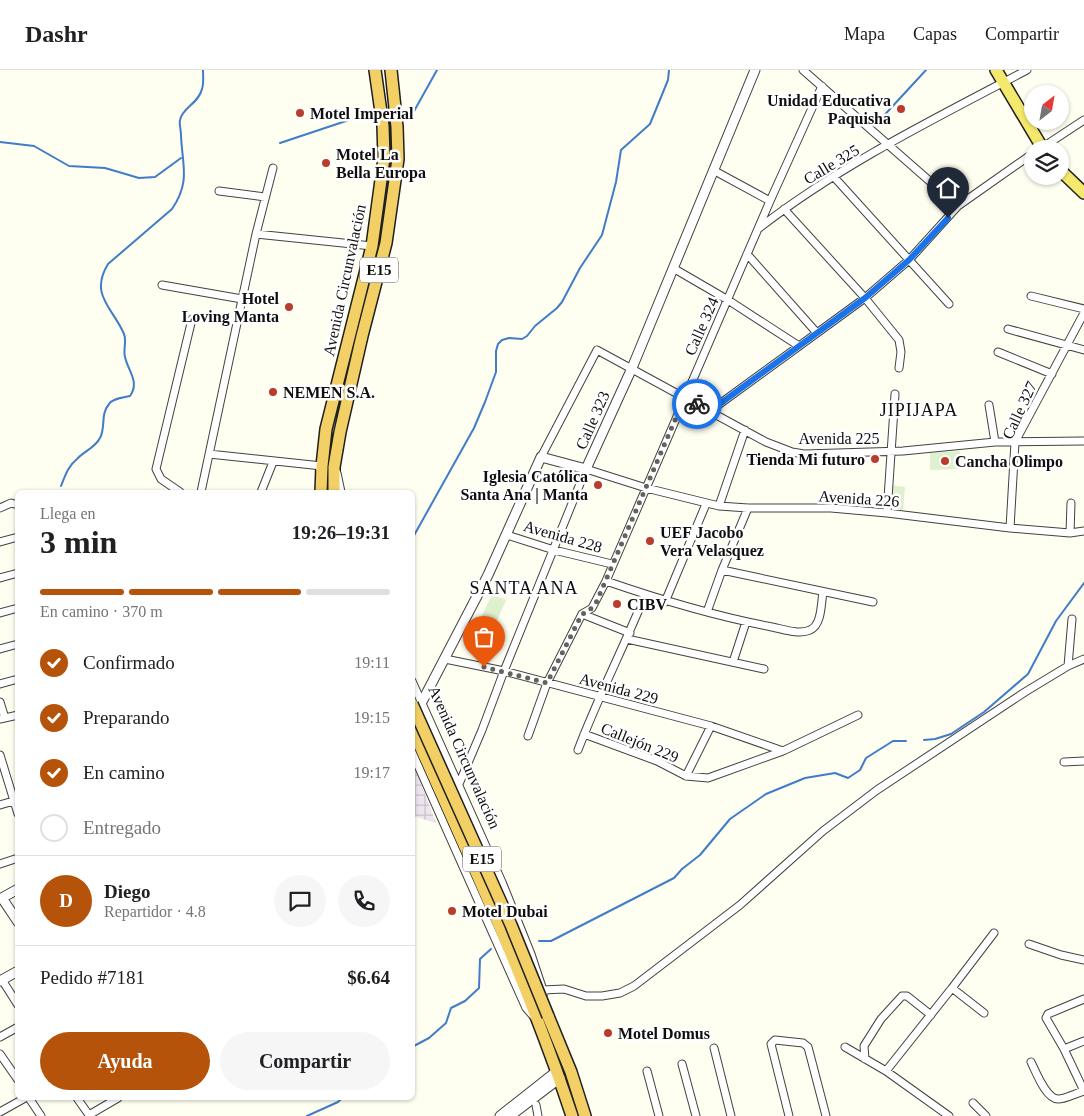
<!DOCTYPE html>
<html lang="es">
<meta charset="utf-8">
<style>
:root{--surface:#fff;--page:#f6f6f6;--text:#202124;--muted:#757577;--line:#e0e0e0;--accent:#b45309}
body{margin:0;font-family:"Times New Roman",serif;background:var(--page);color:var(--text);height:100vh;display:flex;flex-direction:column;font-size:19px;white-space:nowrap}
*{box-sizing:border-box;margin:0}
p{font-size:16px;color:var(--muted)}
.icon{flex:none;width:28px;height:28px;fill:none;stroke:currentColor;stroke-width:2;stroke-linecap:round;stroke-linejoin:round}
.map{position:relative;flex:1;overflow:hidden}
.side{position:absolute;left:15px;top:420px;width:400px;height:610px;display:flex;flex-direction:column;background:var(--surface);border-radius:8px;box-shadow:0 1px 4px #0004}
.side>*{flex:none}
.needle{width:32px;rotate:31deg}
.fabs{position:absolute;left:1024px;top:15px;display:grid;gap:10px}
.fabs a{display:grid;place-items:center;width:45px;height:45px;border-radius:50%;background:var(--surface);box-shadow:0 1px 4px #0004;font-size:25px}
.pin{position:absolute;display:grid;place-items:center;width:42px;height:42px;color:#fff;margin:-51px -21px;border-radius:50% 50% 50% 0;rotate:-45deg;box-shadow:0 0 5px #0007}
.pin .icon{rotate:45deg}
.courier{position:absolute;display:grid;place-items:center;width:50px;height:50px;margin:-25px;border:4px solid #1a73e8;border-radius:50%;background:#fff;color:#222;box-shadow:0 1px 6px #0007}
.overview em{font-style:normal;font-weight:700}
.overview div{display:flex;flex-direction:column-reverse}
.overview{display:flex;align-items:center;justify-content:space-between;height:85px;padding:0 25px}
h1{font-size:32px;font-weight:700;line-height:38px}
.bar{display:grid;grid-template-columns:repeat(4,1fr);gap:8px 5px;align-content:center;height:60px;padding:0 25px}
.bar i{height:6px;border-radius:4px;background:var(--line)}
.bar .on{background:var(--accent)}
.bar p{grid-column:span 4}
.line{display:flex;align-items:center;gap:12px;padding:0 25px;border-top:1px solid var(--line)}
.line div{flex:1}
.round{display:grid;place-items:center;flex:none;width:52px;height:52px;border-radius:26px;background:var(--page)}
ol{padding:0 25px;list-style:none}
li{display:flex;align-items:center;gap:15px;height:55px}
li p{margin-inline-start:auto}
li .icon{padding:5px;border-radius:50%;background:var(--accent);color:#fff;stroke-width:4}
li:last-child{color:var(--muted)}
li i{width:28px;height:28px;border:2px solid var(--line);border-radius:50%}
.cta{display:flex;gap:10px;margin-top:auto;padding:10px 25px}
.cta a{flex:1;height:58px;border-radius:30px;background:var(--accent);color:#fff;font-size:20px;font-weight:700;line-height:58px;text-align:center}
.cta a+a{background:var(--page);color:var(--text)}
header{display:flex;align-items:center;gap:30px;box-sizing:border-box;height:70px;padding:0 25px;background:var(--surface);border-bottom:1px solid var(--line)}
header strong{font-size:24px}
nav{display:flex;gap:28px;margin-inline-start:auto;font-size:18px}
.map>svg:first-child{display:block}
.industrial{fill:url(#industrial-grid)}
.pitch{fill:#def0cd}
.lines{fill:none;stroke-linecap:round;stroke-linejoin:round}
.stream{stroke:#417cc9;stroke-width:2}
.minor-casing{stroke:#424242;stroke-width:9}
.tertiary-casing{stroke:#424242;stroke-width:11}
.primary-casing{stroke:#202020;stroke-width:14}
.trunk-casing{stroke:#202020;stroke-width:14}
.minor{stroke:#fff;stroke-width:7}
.tertiary{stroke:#fff;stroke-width:9}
.primary{stroke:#f4e96c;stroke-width:11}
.trunk{stroke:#f2d066;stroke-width:11}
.trunk-bridge-casing{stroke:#202020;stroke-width:14;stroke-linecap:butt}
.trunk-bridge{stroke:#f2d066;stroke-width:11}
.done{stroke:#63635e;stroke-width:5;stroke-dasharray:0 9}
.route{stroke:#1a73e8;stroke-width:6}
.poi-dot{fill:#bb3c2b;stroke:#fff;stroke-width:2}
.labels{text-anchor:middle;stroke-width:5;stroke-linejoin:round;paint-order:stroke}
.shield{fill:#fff;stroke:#575757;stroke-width:1}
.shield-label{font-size:15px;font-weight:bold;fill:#0f0f0f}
.poi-label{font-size:16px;font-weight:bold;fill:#0f0f0f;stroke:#fff;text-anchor:start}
.street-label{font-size:16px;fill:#0f0f0f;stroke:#fff}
.neighbourhood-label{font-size:18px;letter-spacing:1px;fill:#0f0f0f;stroke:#fff}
</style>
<header>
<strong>Dashr</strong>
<nav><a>Mapa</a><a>Capas</a><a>Compartir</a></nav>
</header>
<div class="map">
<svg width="1084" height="1046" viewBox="0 0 1084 1046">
<defs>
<pattern id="industrial-grid" width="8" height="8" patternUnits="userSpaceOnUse" patternTransform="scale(1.25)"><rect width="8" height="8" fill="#ede4ed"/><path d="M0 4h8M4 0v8" fill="none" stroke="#cac2ca"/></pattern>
</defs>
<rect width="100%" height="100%" fill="#fefef1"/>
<!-- industrial -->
<path class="industrial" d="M413,692l23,61 -23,-7z"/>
<!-- pitch -->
<path class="pitch" d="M960,381v18l-30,1v-17z
M892,415l13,2 -2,23 -14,-2z
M492,524l14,6 -10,23 -15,-5z"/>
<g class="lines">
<!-- stream -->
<path class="stream" d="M413,43l24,-43
M878,52l48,-52
M0,72l34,4 35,20 36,2 34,10 16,-1 26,-19
M280,73l90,-30
M61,416c4,-10 7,-20 16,-27 7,-8 18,-11 23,-21 6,-11 0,-23 9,-34 4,-6 14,-6 21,-8 10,-14 -2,-25 -5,-39 -2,-8 2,-16 -1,-23 -11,-26 -35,-39 -16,-70l64,-55c19,-28 10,-44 9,-74 0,-5 -2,-11 -1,-15 2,-12 19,-17 22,-31 2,-6 1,-13 1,-19
M412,469l62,-111 11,-26 11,-30v-21l2,-7 4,-4 7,-2 13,1 5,-3 8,-10 22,-18 5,-6 18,-34 22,-33 14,-53 5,-32 29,-26 18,-44 1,-10
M924,670l11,-1 16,-5 33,-22 44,-38 28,-53 28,-38
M539,871h12l123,-63 8,-9 18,-14 30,-36 36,-25 39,-16 30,-5 13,5 12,-8 6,-12 27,-17h13
M412,977l17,-9 17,-15 5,-15 14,-7 14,-13 1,-29 11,-10
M307,1046l31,-14 4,-4"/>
<!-- minor casing -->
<g class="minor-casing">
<path id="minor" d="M803,0l155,136
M1040,79l44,-29
M713,100l57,31
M834,107l115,127
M219,121l46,6
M784,139l81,89 34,42 2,12 -2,16
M758,159c82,-64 178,-111 269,-159
M256,164l17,-66
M747,184l70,79
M673,198l55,32 71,46
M162,215l80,14
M1031,226l53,13
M1008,259l76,21
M998,282l54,22
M989,335l6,37
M710,341l155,-113 44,-38 49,-54 74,-52
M209,384l113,12 -2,3
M541,387l56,-107 169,92 26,10 12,2 99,-3 92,-9 89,-1
M337,403l4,19
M180,422l-19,-13 -5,-10 36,-150
M201,422l55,-258 116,12
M261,422l12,-30
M719,436l26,-76
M0,438l11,-5 7,2
M887,443l8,-119
M1010,458l5,-86 69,-129
M1070,463l14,-2
M507,465l47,15 58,14
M0,472l18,-5
M722,500l151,32
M0,508l18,-5
M606,511c55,19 109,35 166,46 11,2 27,8 38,3 12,-5 11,-27 13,-38
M665,532l41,-98
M707,542l15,-42 26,-62
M0,543l18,-5
M582,544l48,19
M627,569l137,30
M0,579l18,-5
M445,589l59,12 207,55 72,25
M733,592l13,-40
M1068,596l4,-47
M412,611l90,201 29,72 13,39
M0,614l18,-5
M0,632l5,16
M0,649l18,-4
M584,664l73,27 29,15 22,2 75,-27 75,-36
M528,666l19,-53 35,-69 10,-6 14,-27 164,-380 52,-115
M578,680c20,-53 46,-103 67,-155
M412,682l114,256 8,9
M0,685l18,59
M1064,692l20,-1
M686,706l25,-50
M459,714l23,-54 22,-59 82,-202 60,19 73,18 29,2h83l56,5 123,15 60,5 1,-30
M0,735l17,-5
M0,794l18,-6
M1029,874l32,11 23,5
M2,910l16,25
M952,918l42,-55
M543,920l21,-1 22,7h16l18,-3 14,-7 106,-81 83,-74 54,-41 148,-98 43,-26 16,-7
M1084,929l-36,15 -2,4 18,31 20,42
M0,967l18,-10
M845,977l41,24 63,45
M714,978l17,68
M1064,979l20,-8
M0,984l18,26
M865,989l-1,-13 17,-27 21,-23h5l24,19
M1031,992c5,10 15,37 27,37 8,0 18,-6 26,-8
M682,994l14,52
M647,1001l12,45
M886,1001l66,-83 32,25
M29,1028l12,18
M77,1028l12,17 29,-17
M973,1033l13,13
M536,1035l2,11
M0,1042l25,-14
M789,1046l-18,-72 4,-4 28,3 5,4 18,69"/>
</g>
<!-- tertiary casing -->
<g class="tertiary-casing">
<path id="tertiary" d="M412,651l76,-146 53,-118 45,12 46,-101 123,-298
M2,828l16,24
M0,829l18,-10
M0,911l18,-10
M500,1046l57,-45
M510,1046l50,-38"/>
</g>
<!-- primary casing -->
<g class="primary-casing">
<path id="primary" d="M996,0l47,79
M1060,100l24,23"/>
</g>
<!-- trunk casing -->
<g class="trunk-casing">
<path id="trunk" d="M321,422l1,-26 4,-37 46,-183 12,-88 -1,-32 -8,-56
M334,422v-25l6,-35 22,-96 24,-93 12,-84 -1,-32 -6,-57
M412,658c57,128 116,255 160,388
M548,946l23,56 14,44"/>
</g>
<!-- minor -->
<use href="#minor" class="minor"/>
<!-- tertiary -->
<use href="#tertiary" class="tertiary"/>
<!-- primary -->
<use href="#primary" class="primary"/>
<!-- trunk -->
<use href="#trunk" class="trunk"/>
<!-- trunk-bridge casing -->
<g class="trunk-bridge-casing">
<path id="trunk-bridge" d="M412,634l99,221 37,91"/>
</g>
<!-- trunk-bridge -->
<use href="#trunk-bridge" class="trunk-bridge"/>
</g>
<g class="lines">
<!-- done -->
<path class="done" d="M484,597l63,16 35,-69 6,-2 8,-9 89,-206 12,7"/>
<!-- route -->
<path class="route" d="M697,334l13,7 155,-113 44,-38 39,-42"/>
</g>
<!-- markers -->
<g class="poi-dot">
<circle cx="901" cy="39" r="5"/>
<circle cx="300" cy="43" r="5"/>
<circle cx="326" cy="93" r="5"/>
<circle cx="289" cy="237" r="5"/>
<circle cx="273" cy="322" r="5"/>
<circle cx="875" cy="389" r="5"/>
<circle cx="945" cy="391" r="5"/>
<circle cx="598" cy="415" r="5"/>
<circle cx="650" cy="471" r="5"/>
<circle cx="617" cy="534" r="5"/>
<circle cx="452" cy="841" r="5"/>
<circle cx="608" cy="963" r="5"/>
</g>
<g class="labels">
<!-- shield labels -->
<g class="shield">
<rect x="360" y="187.5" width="38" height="25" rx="4"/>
<rect x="463" y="776.5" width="38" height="25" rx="4"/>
</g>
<g class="shield-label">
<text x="379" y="205">E15</text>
<text x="482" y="794">E15</text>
</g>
<!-- poi labels -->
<g class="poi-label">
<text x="891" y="36" text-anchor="end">Unidad Educativa<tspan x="891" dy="18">Paquisha</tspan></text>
<text x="310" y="49">Motel Imperial</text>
<text x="336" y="90">Motel La<tspan x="336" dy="18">Bella Europa</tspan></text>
<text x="279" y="234" text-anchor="end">Hotel<tspan x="279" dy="18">Loving Manta</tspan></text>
<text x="283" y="328">NEMEN S.A.</text>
<text x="865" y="395" text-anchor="end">Tienda Mi futuro</text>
<text x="955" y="397">Cancha Olimpo</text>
<text x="588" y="412" text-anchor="end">Iglesia Católica<tspan x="588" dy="18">Santa Ana | Manta</tspan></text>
<text x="660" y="468">UEF Jacobo<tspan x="660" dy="18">Vera Velasquez</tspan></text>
<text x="627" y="540">CIBV</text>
<text x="462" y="847">Motel Dubai</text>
<text x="618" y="969">Motel Domus</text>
</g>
<!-- street labels -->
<g class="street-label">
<text transform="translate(831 94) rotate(-31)" y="6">Calle 325</text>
<text transform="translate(344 210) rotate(-78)" y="6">Avenida Circunvalación</text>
<text transform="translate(701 256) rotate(-66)" y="6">Calle 324</text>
<text transform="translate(1019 340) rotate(-65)" y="6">Calle 327</text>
<text transform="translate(592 350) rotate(-66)" y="6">Calle 323</text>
<text x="839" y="374">Avenida 225</text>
<text transform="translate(859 428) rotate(4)" y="6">Avenida 226</text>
<text transform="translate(563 466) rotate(16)" y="6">Avenida 228</text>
<text transform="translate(619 618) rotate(15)" y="6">Avenida 229</text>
<text transform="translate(640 672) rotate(22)" y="6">Callejón 229</text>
<text transform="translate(465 687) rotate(66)" y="6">Avenida Circunvalación</text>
</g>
<!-- neighbourhood labels -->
<g class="neighbourhood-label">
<text x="919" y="346">JIPIJAPA</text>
<text x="524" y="524">SANTA ANA</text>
</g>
</g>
</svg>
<div class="fabs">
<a><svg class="needle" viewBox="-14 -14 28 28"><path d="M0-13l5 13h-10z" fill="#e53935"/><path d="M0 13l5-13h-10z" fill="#757577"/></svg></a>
<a><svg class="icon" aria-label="layers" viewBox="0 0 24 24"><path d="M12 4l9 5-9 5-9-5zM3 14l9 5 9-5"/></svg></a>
</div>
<div class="pin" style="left:484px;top:597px;background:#ea580c"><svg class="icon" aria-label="bag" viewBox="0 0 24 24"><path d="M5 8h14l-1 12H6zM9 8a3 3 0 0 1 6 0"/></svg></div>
<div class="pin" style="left:948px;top:148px;background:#1f2937"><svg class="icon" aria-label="home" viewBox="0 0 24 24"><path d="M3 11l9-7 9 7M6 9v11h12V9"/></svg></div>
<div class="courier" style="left:697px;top:334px"><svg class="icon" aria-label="bike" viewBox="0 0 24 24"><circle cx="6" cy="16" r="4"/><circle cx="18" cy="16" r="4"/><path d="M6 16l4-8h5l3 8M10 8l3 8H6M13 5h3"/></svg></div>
<section class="side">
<div class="overview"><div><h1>3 min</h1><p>Llega en</p></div><em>19:26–19:31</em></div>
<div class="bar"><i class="on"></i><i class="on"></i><i class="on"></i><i></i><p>En camino · 370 m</p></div>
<ol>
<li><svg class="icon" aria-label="check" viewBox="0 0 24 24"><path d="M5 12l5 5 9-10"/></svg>Confirmado<p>19:11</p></li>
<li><svg class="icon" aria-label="check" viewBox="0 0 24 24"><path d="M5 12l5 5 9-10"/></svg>Preparando<p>19:15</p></li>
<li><svg class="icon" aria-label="check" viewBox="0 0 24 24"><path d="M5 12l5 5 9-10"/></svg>En camino<p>19:17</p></li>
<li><i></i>Entregado</li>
</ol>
<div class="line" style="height:90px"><b class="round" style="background:var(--accent);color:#fff">D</b><div><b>Diego</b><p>Repartidor · 4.8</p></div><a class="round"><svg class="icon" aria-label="chat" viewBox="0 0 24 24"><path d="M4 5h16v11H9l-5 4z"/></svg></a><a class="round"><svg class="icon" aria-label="phone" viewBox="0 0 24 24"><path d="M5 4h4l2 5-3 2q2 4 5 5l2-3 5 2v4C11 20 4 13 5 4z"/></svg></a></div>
<div class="line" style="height:65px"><div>Pedido #7181</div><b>$6.64</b></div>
<div class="cta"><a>Ayuda</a><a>Compartir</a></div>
</section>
</div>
